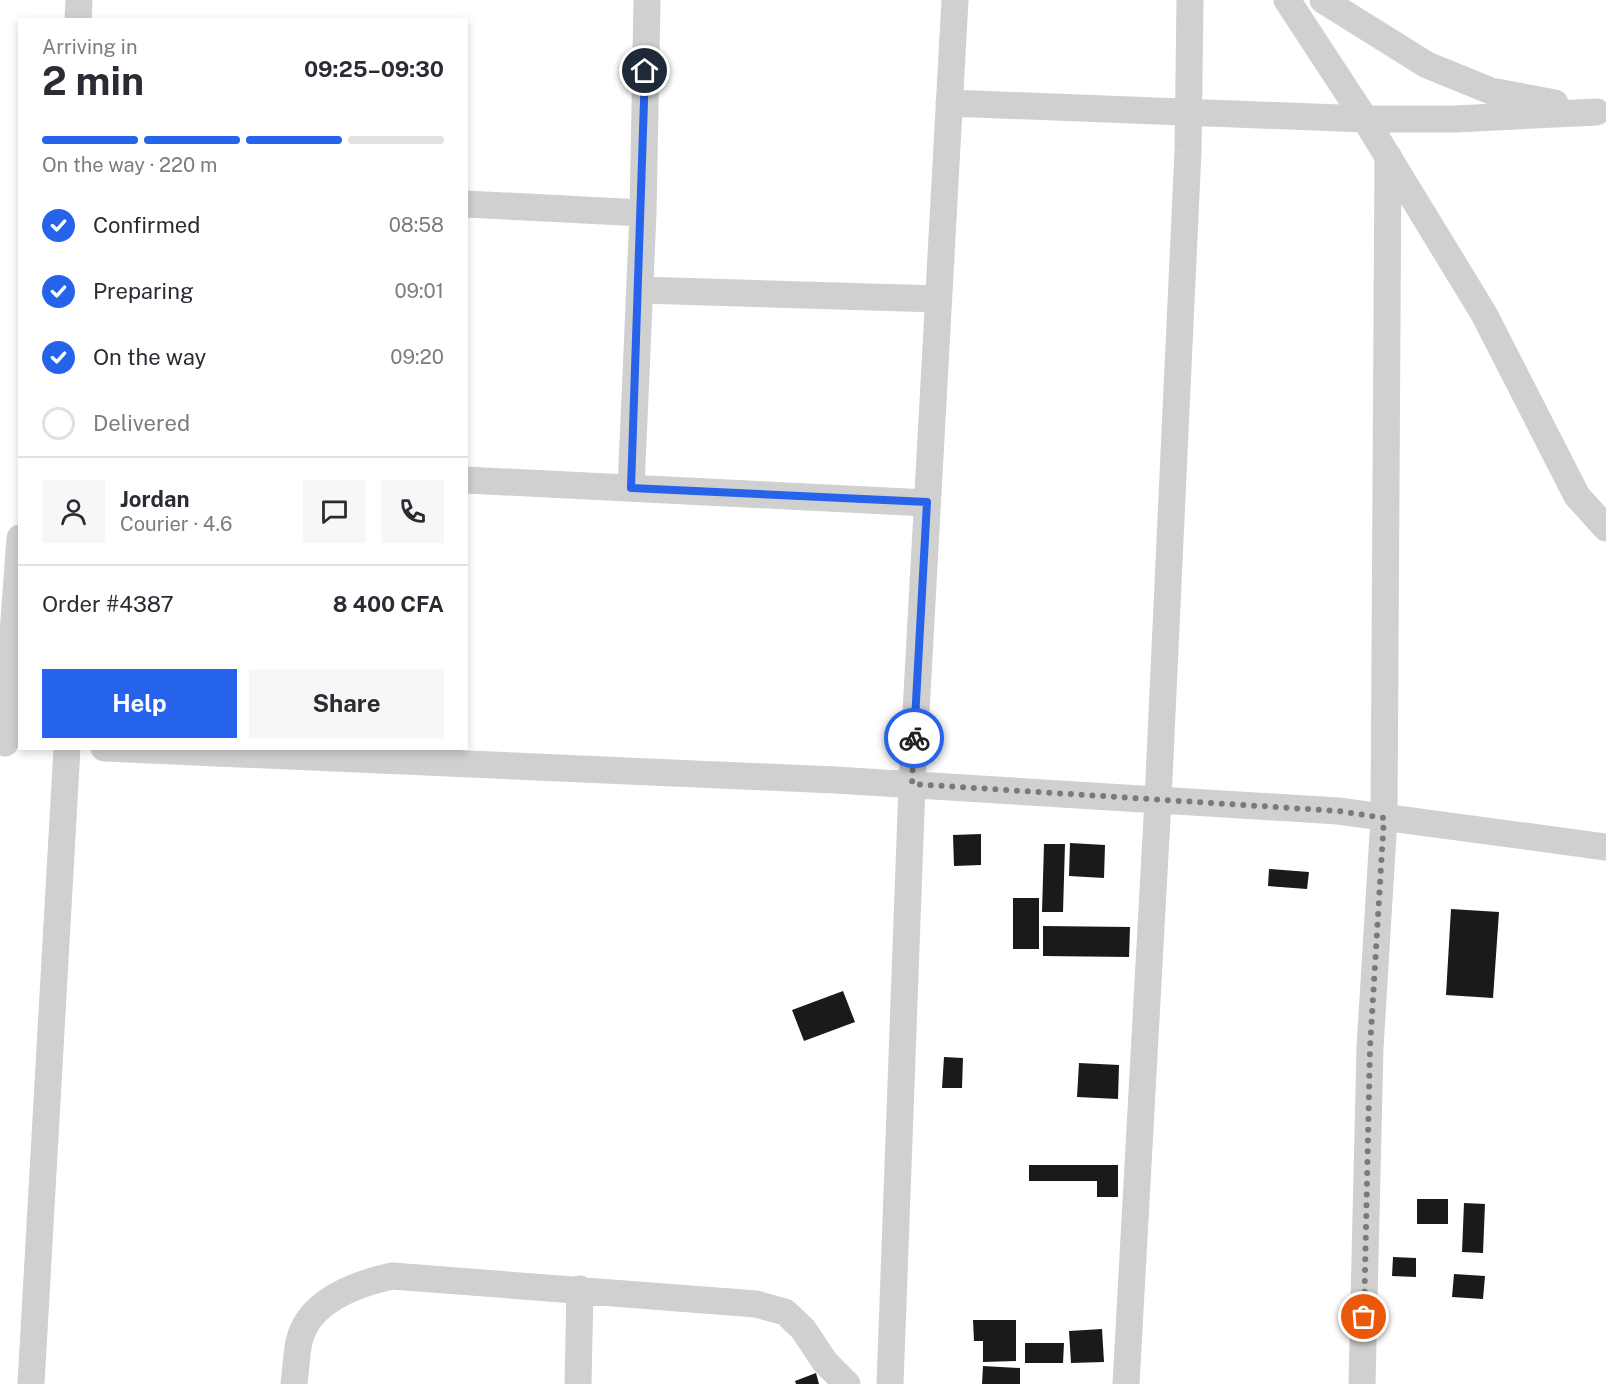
<!DOCTYPE html>
<meta charset="utf-8">
<style>
:root{--surface:#fff;--page:#f7f7f7;--text:#2b2b33;--muted:#7c7c81;--line:#e1e1e2;--accent:#2563eb}
body{margin:0;font-family:"Public Sans",sans-serif;background:var(--page);color:var(--text);height:100vh;display:flex;flex-direction:column;font-size:22px;white-space:nowrap}
*{box-sizing:border-box;margin:0}
p{font-size:20px;color:var(--muted)}
.icon{flex:none;width:33px;height:33px;fill:none;stroke:currentColor;stroke-width:2;stroke-linecap:round;stroke-linejoin:round}
.map{position:relative;flex:1;overflow:hidden}
.side{position:absolute;left:18px;top:18px;width:450px;height:732px;display:flex;flex-direction:column;background:var(--surface);border-radius:0px;box-shadow:0 3px 9px #0003}
.side>*{flex:none}
.pin{position:absolute;display:grid;place-items:center;width:51px;height:51px;color:#fff;margin:-26px;border:3px solid #fff;border-radius:50%;box-shadow:0 2px 6px #0007}
.courier{position:absolute;display:grid;place-items:center;width:60px;height:60px;margin:-30px;border:4px solid #2563eb;border-radius:50%;background:#fff;color:#222;box-shadow:0 2px 8px #0007}
.overview em{font-style:normal;font-weight:700}
.overview div{display:flex;flex-direction:column-reverse}
.overview{display:flex;align-items:center;justify-content:space-between;height:102px;padding:0 24px}
h1{font-size:39px;font-weight:700;line-height:45px}
.bar{display:grid;grid-template-columns:repeat(4,1fr);gap:9px 6px;align-content:center;height:72px;padding:0 24px}
.bar i{height:8px;border-radius:4px;background:var(--line)}
.bar .current{background:var(--accent)}
.bar p{grid-column:span 4}
.line{display:flex;align-items:center;gap:15px;padding:0 24px;border-top:2px solid var(--line)}
.line div{flex:1}
.round{display:grid;place-items:center;flex:none;width:63px;height:63px;border-radius:0px;background:var(--page)}
ol{padding:0 24px;list-style:none}
li{display:flex;align-items:center;gap:18px;height:66px}
li p{margin-inline-start:auto}
li .icon{padding:6px;border-radius:50%;background:var(--accent);color:#fff;stroke-width:4}
li:last-child{color:var(--muted)}
li i{width:33px;height:33px;border:3px solid var(--line);border-radius:50%}
.cta{display:flex;gap:12px;margin-top:auto;padding:12px 24px}
.cta a{flex:1;height:69px;border-radius:0px;background:var(--accent);color:#fff;font-size:24px;font-weight:700;line-height:69px;text-align:center}
.cta a+a{background:var(--page);color:var(--text)}
.map>svg:first-child{display:block}
.building{fill:#1a1a1a}
.lines{fill:none;stroke-linecap:round;stroke-linejoin:round}
.minor{stroke:#d0d0d0;stroke-width:27}
.done{stroke:#7a7a7a;stroke-width:6;stroke-dasharray:0 10.8}
.route{stroke:#2563eb;stroke-width:8}
</style>
<div class="map">
<svg width="1606" height="1384" viewBox="0 0 1606 1384">
<rect width="100%" height="100%" fill="#fff"/>
<!-- building -->
<path class="building" d="M981,834v31l-27,1 -1,-31z
M1070,843l35,2 -1,33 -35,-2z
M1044,844h21l-2,68h-21z
M1269,869l40,3 -2,17 -39,-3z
M1013,898h26v51h-26z
M1451,909l48,3 -6,86 -47,-3z
M1043,926l87,1 -1,30 -86,-1z
M843,991l12,31 -51,19 -12,-31z
M944,1057l19,1 -1,30h-20z
M1079,1063l40,2 -1,34 -41,-2z
M1029,1165h89v32h-21v-16h-68z
M1417,1199h31v25h-31z
M1464,1203l21,1 -2,49 -21,-1z
M1393,1257l23,1v19l-24,-1z
M1454,1274l31,2 -2,23 -31,-2z
M973,1320h43v41l-33,1v-21h-9z
M1102,1329l2,33 -33,1 -2,-32z
M1025,1343h39l-1,20h-38z
M983,1366l37,2v16h-38z
M816,1373l3,11h-23l-1,-3z"/>
<g class="lines">
<!-- minor -->
<path class="minor" d="M1287,0l78,119 119,195 93,182 29,32
M1323,0l104,65 64,26 64,12
M78,20l1,-20
M949,103l416,16h90l142,-7
M466,204l177,9
M640,290l298,9
M466,480l461,23
M631,488l12,-275 4,-213
M5,743l15,-205
M104,748l731,32 503,31 268,36
M31,1384l36,-636
M294,1384c2,-14 2,-28 5,-42 9,-41 57,-58 93,-66l364,28 29,8 18,17 22,33 22,22
M578,1384l2,-95
M890,1384l22,-599 43,-785
M1126,1384l32,-584 30,-649 2,-151
M1362,1384l8,-336 14,-230 4,-662"/>
</g>
<g class="lines">
<!-- done -->
<path class="done" d="M914,738l-2,46 426,27 46,7 -14,229 -6,270"/>
<!-- route -->
<path class="route" d="M645,71l-14,417 296,14 -13,236"/>
</g>
</svg>
<div class="pin" style="left:1364px;top:1317px;background:#ea580c"><svg class="icon" aria-label="bag" viewBox="0 0 24 24"><path d="M5 8h14l-1 12H6zM9 8a3 3 0 0 1 6 0"/></svg></div>
<div class="pin" style="left:645px;top:71px;background:#1f2937"><svg class="icon" aria-label="home" viewBox="0 0 24 24"><path d="M3 11l9-7 9 7M6 9v11h12V9"/></svg></div>
<div class="courier" style="left:914px;top:738px"><svg class="icon" aria-label="bike" viewBox="0 0 24 24"><circle cx="6" cy="16" r="4"/><circle cx="18" cy="16" r="4"/><path d="M6 16l4-8h5l3 8M10 8l3 8H6M13 5h3"/></svg></div>
<section class="side">
<div class="overview"><div><h1>2 min</h1><p>Arriving in</p></div><em>09:25–09:30</em></div>
<div class="bar"><i class="current"></i><i class="current"></i><i class="current"></i><i></i><p>On the way · 220 m</p></div>
<ol>
<li><svg class="icon" aria-label="check" viewBox="0 0 24 24"><path d="M5 12l5 5 9-10"/></svg>Confirmed<p>08:58</p></li>
<li><svg class="icon" aria-label="check" viewBox="0 0 24 24"><path d="M5 12l5 5 9-10"/></svg>Preparing<p>09:01</p></li>
<li><svg class="icon" aria-label="check" viewBox="0 0 24 24"><path d="M5 12l5 5 9-10"/></svg>On the way<p>09:20</p></li>
<li><i></i>Delivered</li>
</ol>
<div class="line" style="height:108px"><a class="round"><svg class="icon" aria-label="person" viewBox="0 0 24 24"><circle cx="12" cy="8" r="4"/><path d="M4 21q1-7 8-7t8 7"/></svg></a><div><b>Jordan</b><p>Courier · 4.6</p></div><a class="round"><svg class="icon" aria-label="chat" viewBox="0 0 24 24"><path d="M4 5h16v11H9l-5 4z"/></svg></a><a class="round"><svg class="icon" aria-label="phone" viewBox="0 0 24 24"><path d="M5 4h4l2 5-3 2q2 4 5 5l2-3 5 2v4C11 20 4 13 5 4z"/></svg></a></div>
<div class="line" style="height:78px"><div>Order #4387</div><b>8 400 CFA</b></div>
<div class="cta"><a>Help</a><a>Share</a></div>
</section>
</div>
